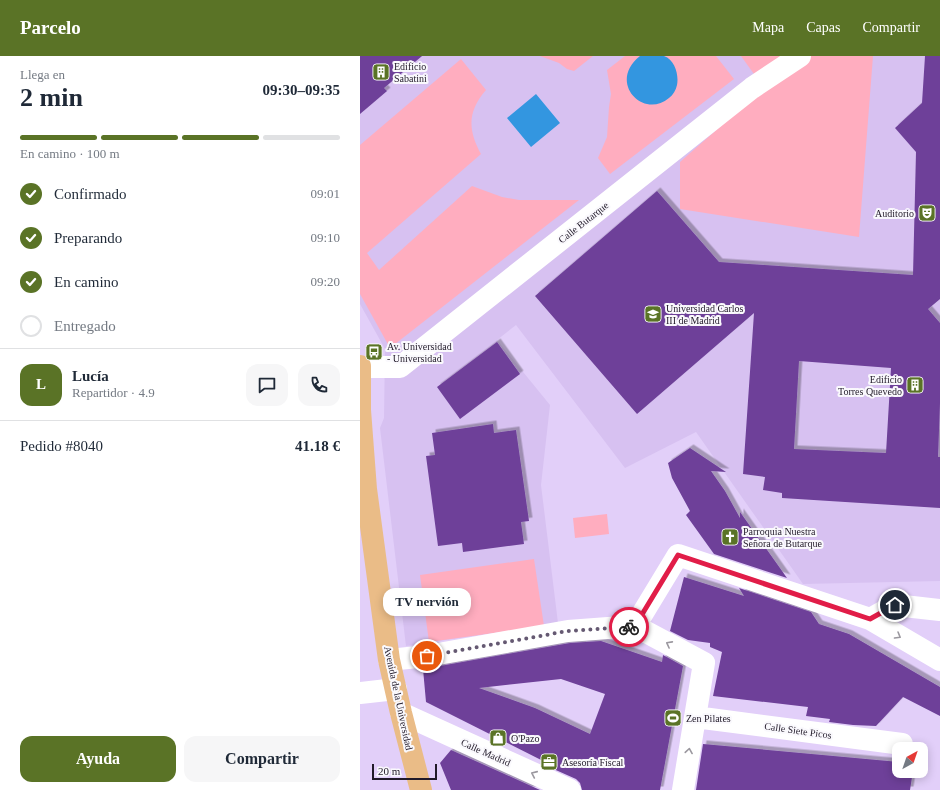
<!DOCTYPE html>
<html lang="es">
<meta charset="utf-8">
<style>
:root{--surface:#fff;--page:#f6f6f7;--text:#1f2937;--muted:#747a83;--line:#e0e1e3;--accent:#5a7326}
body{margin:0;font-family:Georgia,serif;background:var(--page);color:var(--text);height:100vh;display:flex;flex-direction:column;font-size:15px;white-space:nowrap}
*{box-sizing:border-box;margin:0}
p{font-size:13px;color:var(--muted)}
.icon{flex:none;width:22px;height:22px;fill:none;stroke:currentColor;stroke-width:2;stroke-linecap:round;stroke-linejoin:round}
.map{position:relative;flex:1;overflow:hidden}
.drawer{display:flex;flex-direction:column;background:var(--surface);width:360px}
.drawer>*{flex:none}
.needle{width:26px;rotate:40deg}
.fabs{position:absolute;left:532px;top:686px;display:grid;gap:8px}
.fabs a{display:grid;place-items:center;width:36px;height:36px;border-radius:8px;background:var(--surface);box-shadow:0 2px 10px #0003;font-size:20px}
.scale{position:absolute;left:12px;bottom:10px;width:65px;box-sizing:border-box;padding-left:4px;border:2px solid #211a29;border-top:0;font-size:11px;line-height:14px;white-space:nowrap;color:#211a29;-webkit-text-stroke:3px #faf9fd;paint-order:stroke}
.pin{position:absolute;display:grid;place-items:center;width:34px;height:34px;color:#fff;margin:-17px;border:2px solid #fff;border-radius:50%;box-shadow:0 1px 4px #0007}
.courier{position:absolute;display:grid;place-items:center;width:40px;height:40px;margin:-20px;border:3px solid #e11d48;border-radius:50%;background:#fff;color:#222;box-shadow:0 1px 5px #0007}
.bubble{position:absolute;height:28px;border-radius:12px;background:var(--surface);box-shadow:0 2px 10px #0003;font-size:13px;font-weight:700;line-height:28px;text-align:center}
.summary em{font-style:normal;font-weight:700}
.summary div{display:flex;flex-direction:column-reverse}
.summary{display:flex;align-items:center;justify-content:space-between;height:68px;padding:0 20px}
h1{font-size:26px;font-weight:700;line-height:30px}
.bar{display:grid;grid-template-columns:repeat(4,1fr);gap:6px 4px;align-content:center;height:48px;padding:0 20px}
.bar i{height:5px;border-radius:3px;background:var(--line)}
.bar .active{background:var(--accent)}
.bar p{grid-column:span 4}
.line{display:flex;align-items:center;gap:10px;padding:0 20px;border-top:1px solid var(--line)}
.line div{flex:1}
.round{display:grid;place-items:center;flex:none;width:42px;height:42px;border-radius:12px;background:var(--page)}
ol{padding:0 20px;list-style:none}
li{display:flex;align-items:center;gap:12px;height:44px}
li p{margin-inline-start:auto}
li .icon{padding:4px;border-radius:50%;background:var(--accent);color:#fff;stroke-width:4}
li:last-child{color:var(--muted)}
li i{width:22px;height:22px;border:2px solid var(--line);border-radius:50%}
.action{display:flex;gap:8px;margin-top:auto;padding:8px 20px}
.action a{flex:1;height:46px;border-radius:12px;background:var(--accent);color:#fff;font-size:16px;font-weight:700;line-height:46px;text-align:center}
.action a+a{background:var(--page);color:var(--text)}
header{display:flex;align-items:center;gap:24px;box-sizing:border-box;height:56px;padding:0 20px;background:var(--accent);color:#fff}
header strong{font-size:19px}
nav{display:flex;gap:22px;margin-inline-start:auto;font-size:14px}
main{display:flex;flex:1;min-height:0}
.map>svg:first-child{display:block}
.built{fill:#d7c1f1}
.green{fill:#ffadbf}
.water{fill:#3396e0}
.building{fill:#6e4099;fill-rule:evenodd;filter:url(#shadow)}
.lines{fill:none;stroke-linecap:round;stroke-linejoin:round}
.minor{stroke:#fff;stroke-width:22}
.major{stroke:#eabc87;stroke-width:22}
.oneway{stroke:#9b989f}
.done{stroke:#655972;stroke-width:4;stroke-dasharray:0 7.2}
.route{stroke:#e11d48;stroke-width:5}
.labels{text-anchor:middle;stroke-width:4;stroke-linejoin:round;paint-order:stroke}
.poi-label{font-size:10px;fill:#211a29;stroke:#faf9fd;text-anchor:start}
.street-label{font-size:10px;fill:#211a29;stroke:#faf9fd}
</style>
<header>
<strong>Parcelo</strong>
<nav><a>Mapa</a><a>Capas</a><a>Compartir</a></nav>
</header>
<main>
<section class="drawer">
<div class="summary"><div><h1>2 min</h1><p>Llega en</p></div><em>09:30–09:35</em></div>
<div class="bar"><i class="active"></i><i class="active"></i><i class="active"></i><i></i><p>En camino · 100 m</p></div>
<ol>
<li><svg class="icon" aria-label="check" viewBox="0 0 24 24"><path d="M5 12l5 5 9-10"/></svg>Confirmado<p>09:01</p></li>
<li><svg class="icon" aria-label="check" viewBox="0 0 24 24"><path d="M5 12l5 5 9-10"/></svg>Preparando<p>09:10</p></li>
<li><svg class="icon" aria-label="check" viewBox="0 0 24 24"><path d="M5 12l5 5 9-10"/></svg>En camino<p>09:20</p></li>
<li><i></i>Entregado</li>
</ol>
<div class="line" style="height:72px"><b class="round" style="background:var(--accent);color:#fff">L</b><div><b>Lucía</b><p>Repartidor · 4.9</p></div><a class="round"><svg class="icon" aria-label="chat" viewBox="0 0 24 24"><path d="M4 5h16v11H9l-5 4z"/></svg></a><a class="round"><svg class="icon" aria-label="phone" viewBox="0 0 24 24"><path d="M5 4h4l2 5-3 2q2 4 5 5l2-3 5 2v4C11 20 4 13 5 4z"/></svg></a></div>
<div class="line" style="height:52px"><div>Pedido #8040</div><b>41.18 €</b></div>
<div class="action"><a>Ayuda</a><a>Compartir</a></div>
</section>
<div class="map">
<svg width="580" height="734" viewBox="0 0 580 734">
<defs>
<filter id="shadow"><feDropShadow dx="3.5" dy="-3.5" stdDeviation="0" flood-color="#0004"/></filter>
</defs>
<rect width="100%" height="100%" fill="#e2cff9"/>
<!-- built -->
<path class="built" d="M0,0h580v525l-137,3 -107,-152 -71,36 -109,-143 -19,15 53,65 -9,80 17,138 -152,23 -26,-218 4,-10 1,-69 -25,-45z"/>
<!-- green -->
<path class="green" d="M180,0h53l-19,15 -7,-2 -8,-6z
M265,0h16l-8,6 33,-5 -3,-1h53l18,23 -124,95 -12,-16 9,-21 2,-30 2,-13 -4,-24z
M381,0h132l-14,181 -179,-28v-47l84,-74z
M101,3l25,31c-19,22 -18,40 -5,64l-114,99 12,17 93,-84 30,11 17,3h60l-189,148 -30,-54v-149z
M247,458l2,20 -34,4 -2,-20z
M174,503l10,67 -115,16 -9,-67z"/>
<!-- water -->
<path class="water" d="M280,0c6,0 18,0 24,0 11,4 15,19 13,29 -1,5 -4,10 -8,13 -26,22 -62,-16 -29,-42z
M176,38l24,29 -29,24 -24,-29z"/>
<!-- building -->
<path class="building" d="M0,0h62l-38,32 3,3 -27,23z
M565,0h15v243l-12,10 12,14v80l-2,54h2v51l-158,-10v-5l-19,-3 2,-13 -22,-3 11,-161 -117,101 -102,-118 122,-105 62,71 194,13 3,-123 -21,-24 27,-25zM439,305l92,7 -5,85 -92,-4z
M137,286l23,32 -60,45 -23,-32z
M133,368l1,9 22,-3 13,91 -8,1 3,22 -61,8 -1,-9 -24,3 -12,-90 9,-1 -3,-22z
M330,392l36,24 -15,-1 14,20 15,27v-6l47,66 -73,-24 -28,-39 4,-4 -18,-33 -4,-15z
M324,521l60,19 -5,-8 72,24 8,12 30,10 91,53v29l-37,-19 -27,29 -23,-1 -24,-3 1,-3 -24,-3 2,-9 -95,-11 9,-44 -12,-5v-4l-22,-3 -18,-9z
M241,585l61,21 1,-7 20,11 -23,124h-78l-2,-7 -4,-4 -27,-12h6l-129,-65 -3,-33 147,-26zM201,623l44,15 -15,40 -55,-26 -56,-20z
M343,688l196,18v9h14l-3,19h-214z
M91,694l89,40h-89l-11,-27z"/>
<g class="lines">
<!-- minor -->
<path class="minor" d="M0,311h40l352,-279 48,-32
M510,563l25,-14 45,5
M275,570l43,-71 192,64 70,41
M275,570l69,37 -21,127
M29,604l38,-4 141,-25 67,-5
M0,637l36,-4
M41,657l169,77
M335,661l207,27"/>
<!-- major -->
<path class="major" d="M0,310v44l6,79 23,171 12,53 20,77"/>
</g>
<!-- one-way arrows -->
<defs><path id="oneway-chevron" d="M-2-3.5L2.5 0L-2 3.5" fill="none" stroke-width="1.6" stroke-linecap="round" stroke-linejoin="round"/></defs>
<g class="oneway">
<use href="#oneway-chevron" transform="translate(538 580) rotate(30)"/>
<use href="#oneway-chevron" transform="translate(309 588) rotate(-152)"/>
<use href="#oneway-chevron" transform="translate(329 695) rotate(-81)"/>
<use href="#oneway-chevron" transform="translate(174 718) rotate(-156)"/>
</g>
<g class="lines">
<!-- done -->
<path class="done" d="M67,600l141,-25 61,-4"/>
<!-- route -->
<path class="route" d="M269,571l6,-1 43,-71 192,64 25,-14"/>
</g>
<!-- icons -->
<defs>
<g id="building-square" transform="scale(0.9)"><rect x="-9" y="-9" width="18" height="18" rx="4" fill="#5a7326" stroke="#faf9fd"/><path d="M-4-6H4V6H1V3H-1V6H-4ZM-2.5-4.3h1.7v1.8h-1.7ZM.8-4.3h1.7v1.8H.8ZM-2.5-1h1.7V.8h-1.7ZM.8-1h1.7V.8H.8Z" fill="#fff"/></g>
<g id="theatre-square" transform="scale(0.9)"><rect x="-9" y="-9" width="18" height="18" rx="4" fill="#5a7326" stroke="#faf9fd"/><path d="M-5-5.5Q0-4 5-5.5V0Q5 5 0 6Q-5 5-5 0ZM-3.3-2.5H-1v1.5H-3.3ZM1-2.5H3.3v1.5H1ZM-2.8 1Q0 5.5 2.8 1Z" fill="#fff"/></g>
<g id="university-square" transform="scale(0.9)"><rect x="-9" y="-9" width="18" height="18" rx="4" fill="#5a7326" stroke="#faf9fd"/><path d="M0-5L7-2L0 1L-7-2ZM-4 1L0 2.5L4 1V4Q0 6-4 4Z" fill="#fff"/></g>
<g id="bus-square" transform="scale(0.9)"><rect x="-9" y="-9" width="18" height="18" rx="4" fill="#5a7326" stroke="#faf9fd"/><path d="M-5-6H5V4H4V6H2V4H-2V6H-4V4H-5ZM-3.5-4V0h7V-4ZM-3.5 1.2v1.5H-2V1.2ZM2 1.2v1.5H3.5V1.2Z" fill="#fff"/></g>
<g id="church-square" transform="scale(0.9)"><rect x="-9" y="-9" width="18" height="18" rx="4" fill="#5a7326" stroke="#faf9fd"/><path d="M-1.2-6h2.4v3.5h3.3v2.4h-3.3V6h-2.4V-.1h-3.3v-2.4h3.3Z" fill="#fff"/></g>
<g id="stadium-square" transform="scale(0.9)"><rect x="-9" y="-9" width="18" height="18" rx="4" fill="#5a7326" stroke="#faf9fd"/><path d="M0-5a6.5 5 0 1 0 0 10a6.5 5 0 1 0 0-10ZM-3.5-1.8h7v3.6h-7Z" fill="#fff"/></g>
<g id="shop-square" transform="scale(0.9)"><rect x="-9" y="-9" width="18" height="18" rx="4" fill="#5a7326" stroke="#faf9fd"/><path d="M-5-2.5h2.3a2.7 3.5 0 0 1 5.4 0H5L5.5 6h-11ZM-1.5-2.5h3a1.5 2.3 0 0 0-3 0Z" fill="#fff"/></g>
<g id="office-square" transform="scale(0.9)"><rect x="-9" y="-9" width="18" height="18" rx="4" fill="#5a7326" stroke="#faf9fd"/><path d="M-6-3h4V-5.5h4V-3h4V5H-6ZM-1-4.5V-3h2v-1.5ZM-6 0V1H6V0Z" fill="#fff"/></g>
</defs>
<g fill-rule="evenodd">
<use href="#building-square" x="21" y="16"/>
<use href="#theatre-square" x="567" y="157"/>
<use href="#university-square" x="293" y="258"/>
<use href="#bus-square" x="14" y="296"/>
<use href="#building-square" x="555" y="329"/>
<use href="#church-square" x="370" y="481"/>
<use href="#stadium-square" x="313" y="662"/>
<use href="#shop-square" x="138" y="682"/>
<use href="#office-square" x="189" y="706"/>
</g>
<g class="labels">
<!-- poi labels -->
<g class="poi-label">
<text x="34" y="14">Edificio<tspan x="34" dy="12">Sabatini</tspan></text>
<text x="554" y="161" text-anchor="end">Auditorio</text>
<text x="306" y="256">Universidad Carlos<tspan x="306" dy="12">III de Madrid</tspan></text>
<text x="27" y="294">Av. Universidad<tspan x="27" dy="12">- Universidad</tspan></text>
<text x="542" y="327" text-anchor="end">Edificio<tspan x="542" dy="12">Torres Quevedo</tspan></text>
<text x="383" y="479">Parroquia Nuestra<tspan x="383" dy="12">Señora de Butarque</tspan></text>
<text x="326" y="666">Zen Pilates</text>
<text x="151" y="686">O'Pazo</text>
<text x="202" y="710">Asesoría Fiscal</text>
</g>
<!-- street labels -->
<g class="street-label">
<text transform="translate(223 166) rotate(-38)" y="4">Calle Butarque</text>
<text transform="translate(39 642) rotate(78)" y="4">Avenida de la Universidad</text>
<text transform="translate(438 674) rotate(8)" y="4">Calle Siete Picos</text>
<text transform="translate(126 696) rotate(24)" y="4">Calle Madrid</text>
</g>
</g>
</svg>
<div class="fabs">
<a><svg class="needle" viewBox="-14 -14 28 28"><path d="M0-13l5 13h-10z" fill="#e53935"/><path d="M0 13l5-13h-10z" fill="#747a83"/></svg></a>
</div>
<div class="scale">20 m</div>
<div class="pin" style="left:67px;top:600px;background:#ea580c"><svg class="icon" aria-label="bag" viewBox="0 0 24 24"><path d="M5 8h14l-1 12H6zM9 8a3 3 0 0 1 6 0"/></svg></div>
<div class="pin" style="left:535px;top:549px;background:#1f2937"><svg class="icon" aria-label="home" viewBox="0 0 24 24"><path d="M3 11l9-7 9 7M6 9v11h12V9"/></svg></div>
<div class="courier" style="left:269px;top:571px"><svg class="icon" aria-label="bike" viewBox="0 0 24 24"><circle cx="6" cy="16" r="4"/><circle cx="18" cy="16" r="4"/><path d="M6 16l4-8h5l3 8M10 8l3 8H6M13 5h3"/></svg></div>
<div class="bubble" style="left:23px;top:532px;width:88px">TV nervión</div>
</div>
</main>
